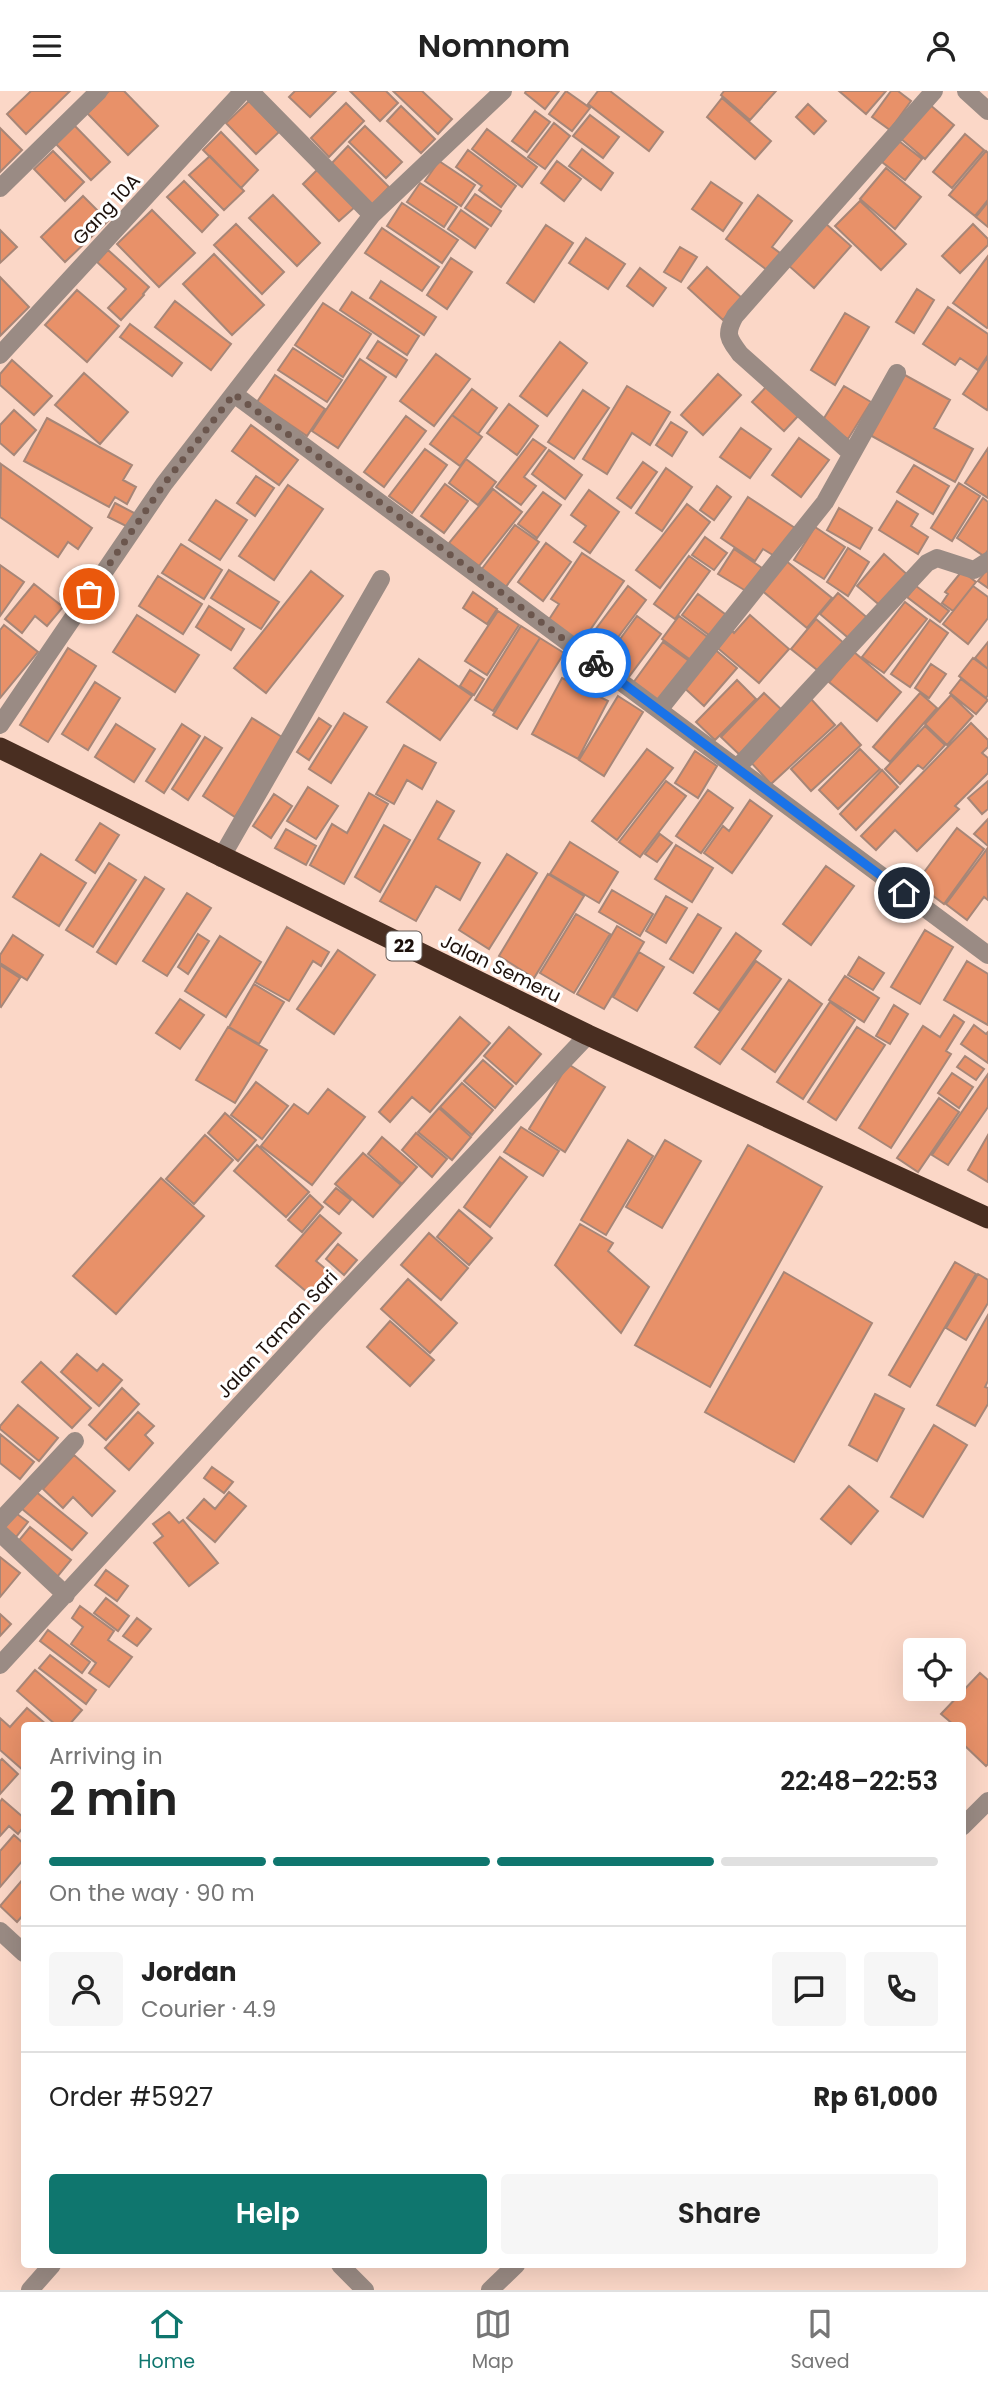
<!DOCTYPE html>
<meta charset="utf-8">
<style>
:root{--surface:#fff;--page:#f6f6f6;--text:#222;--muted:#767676;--line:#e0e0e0;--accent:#0f766e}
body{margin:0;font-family:Poppins,sans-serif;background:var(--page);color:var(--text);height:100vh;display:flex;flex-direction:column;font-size:26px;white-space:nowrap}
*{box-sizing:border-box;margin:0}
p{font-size:23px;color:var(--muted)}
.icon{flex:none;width:38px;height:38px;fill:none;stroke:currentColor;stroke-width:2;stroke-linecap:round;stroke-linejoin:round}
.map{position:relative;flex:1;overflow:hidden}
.details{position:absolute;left:21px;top:1631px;width:945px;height:546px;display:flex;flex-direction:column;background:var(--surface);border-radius:7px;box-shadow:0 7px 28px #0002}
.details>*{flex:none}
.tools{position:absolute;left:903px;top:1547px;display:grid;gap:14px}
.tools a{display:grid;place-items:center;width:63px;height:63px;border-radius:7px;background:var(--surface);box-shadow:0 7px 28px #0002;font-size:35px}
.pin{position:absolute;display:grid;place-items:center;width:60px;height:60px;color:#fff;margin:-30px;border:4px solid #fff;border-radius:50%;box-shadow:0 2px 7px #0007}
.courier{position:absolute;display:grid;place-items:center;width:70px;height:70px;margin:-35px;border:5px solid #1a73e8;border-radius:50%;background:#fff;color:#222;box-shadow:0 2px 9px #0007}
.headline em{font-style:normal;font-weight:600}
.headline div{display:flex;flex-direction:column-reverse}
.headline{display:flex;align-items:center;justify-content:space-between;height:119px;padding:0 28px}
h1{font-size:46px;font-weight:600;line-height:52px}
.bar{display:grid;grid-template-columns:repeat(4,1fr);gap:10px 7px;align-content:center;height:84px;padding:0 28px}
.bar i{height:9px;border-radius:5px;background:var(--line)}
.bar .current{background:var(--accent)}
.bar p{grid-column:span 4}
.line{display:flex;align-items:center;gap:18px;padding:0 28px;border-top:2px solid var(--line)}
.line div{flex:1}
.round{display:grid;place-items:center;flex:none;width:74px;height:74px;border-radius:7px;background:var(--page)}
.cta{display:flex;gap:14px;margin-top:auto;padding:14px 28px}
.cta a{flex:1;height:80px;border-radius:7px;background:var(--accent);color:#fff;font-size:28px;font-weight:600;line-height:80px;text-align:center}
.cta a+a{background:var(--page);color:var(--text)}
header{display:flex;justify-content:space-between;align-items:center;height:91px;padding:0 28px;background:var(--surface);font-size:32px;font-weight:600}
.tab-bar{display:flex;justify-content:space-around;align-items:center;height:98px;border-top:2px solid var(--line);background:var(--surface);font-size:19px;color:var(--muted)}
.tab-bar a{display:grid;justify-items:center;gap:4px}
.tab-bar .current{color:var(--accent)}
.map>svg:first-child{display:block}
.building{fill:#e89169;stroke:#a78677;stroke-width:2}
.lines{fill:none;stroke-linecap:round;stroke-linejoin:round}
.street{stroke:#9a8b84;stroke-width:18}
.highway{stroke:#492e21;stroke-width:21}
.done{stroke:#6b564d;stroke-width:7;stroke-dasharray:0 12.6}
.route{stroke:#1a73e8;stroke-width:9}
.labels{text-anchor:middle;stroke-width:6;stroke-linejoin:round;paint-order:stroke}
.shield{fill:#fff;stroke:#615855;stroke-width:2}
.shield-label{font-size:18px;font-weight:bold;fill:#1d110c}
.street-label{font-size:19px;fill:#1d110c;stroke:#fff}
</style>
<header><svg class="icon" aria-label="menu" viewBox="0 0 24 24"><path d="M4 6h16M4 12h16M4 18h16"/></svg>Nomnom<svg class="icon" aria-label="person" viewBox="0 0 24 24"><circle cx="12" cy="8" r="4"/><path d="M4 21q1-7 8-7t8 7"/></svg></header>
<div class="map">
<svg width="988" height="2199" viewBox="0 0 988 2199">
<rect width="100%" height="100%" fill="#fbd7c7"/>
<!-- building -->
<path class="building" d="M31,0h39l-44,43 -19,-20z
M109,0h15l34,35 -30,29 -41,-42z
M295,0h41l-26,26 -21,-20z
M350,0h36l12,12 -18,18z
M393,0h29l30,28 -14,15z
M526,0h33l-14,18 -20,-16z
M566,0l24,17 -18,23 -23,-17z
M598,0h12l53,41 -14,19 -61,-47z
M724,0h52l-26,29 -29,-25z
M839,0h47l-20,23z
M891,0h7l13,10 -21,29 -18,-13z
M722,7l49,43 -16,18 -48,-42z
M249,10l30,31 -23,22 -30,-31z
M346,12l18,18 -35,36 -18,-19z
M808,13l18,17 -12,13 -18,-17z
M929,13l25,21 -29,34 -25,-21z
M401,15l34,33 -14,14 -34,-32z
M535,20l15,11 -23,30 -15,-11z
M590,24l29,22 -16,21 -30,-22z
M554,32l16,13 -25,33 -17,-12z
M74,34l36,37 -19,18 -36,-37z
M365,35l37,36 -16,16 -37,-36z
M0,37l22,22 -22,22z
M487,38l50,38 -15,20 -50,-38z
M221,41l37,38 -17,18 -38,-38z
M965,43l19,16 -32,38 -19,-16z
M899,50l23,18 -17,21 -23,-18z
M348,55l41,41 -17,18 -41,-41z
M582,58l31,24 -12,17 -32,-24z
M468,59l48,36 -15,21 -22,-17 3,-4 -26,-19z
M53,60l31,31 -19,19 -31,-32z
M986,60l2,2v47l-13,16 -26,-21z
M210,65l34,35 -20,19 -35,-35z
M439,70l36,24 -14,21 -36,-25z
M557,70l24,18 -17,22 -23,-18z
M319,77l37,38 -17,15 -36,-37z
M886,77l35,29 -26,32 -35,-30z
M184,90l34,34 -16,17 -35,-35z
M711,91l31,21 -19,28 -31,-22z
M420,92l37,24 -13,20 -37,-25z
M475,103l26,17 -10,15 -26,-18z
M273,104l47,48 -23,23 -48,-48z
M758,104l34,26 -20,26 12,9 -13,17 -45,-34z
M83,105l25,25 -43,41 -24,-25z
M860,110l46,43 -25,26 -46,-44z
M988,111v25l-12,-10z
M402,112l56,37 -16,23 -55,-37z
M152,119l43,43 -36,34 -42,-43z
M461,119l27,19 -13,19 -27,-19z
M825,132l26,23 -37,42 -26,-23z
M236,133l48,48 -22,22 -48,-49z
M973,133l15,15v6l-28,28 -18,-17z
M546,134l27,18 -39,59 -27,-19z
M382,137l57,39 -17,24 -57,-38z
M0,139l17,17 -17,16z
M586,147l39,26 -17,25 -39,-26z
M680,156l17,10 -16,25 -17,-10z
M108,159l41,37 -6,7 1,1 -23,25 -13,-12 18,-19 -29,-27z
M214,163l50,51 -32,30 -49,-51z
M988,165v71l-1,1 -34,-25z
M451,167l21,14 -25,37 -20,-14z
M707,176l35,31 -19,22 -35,-32z
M640,177l26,20 -13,18 -26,-20z
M0,186l29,30 -29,29z
M381,190l55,36 -12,18 -54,-37z
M917,198l17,11 -20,33 -18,-11z
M77,199l42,36 -32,36 -42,-37z
M352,201l67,44 -12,19 -67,-45z
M175,210l56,43 -20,26 -56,-43z
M323,212l48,31 -28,43 -48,-32z
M948,216l40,27v21l-10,15 -18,-12 -5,7 -32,-21z
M845,222l24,14 -34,58 -24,-15z
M130,233l52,39 -10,13 -52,-39z
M378,250l29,19 -11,17 -29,-19z
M560,251l27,21 -40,53 -27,-20z
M293,257l49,32 -15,22 -49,-32z
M436,263l34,25 -36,47 -34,-25z
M988,266v51l-1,2 -24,-16z
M360,268l26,18 -48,71 -26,-17z
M12,269l40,36 -18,19 -34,-30v-11z
M84,282l44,39 -28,32 -45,-39z
M718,283l23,21 -38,40 -22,-20z
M903,283l47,26 -16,28 39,21 -18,33 -85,-47z
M275,284l50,34 -18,27 -50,-34z
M627,295l43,26 -20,33 -18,-12 -25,41 -24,-15z
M767,295l32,29 -15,16 -32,-29z
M844,295l27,16 -23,37 -27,-16z
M472,298l25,19 -19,26 -26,-19z
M583,299l26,18 -35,51 -26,-17z
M509,313l29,22 -21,29 -30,-22z
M14,319l22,20 -22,25 -14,-12v-18z
M452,324l30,22 -22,29 -30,-22z
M406,325l20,15 -42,56 -20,-15z
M47,327l85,47 -9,15 13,7 -9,17 -12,-7 -6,10 -85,-46z
M671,331l16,10 -15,24 -16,-11z
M251,334l47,35 -19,25 -47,-34z
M741,337l30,21 -21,29 -30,-21z
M799,347l30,22 -28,37 -29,-22z
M533,348l13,9 -22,29 12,9 -15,19 -25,-18z
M988,357v50l-23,-15z
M425,358l22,16 -35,48 -23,-17z
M549,359l33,25 -17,24 -33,-25z
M466,368l30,23 -18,23 -29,-22z
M643,371l14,10 -26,36 -14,-10z
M1,373l91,64 -14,21 -10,-7 -10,15 -58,-40z
M914,374l35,21 -16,28 -36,-22z
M666,377l26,19 -30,44 -26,-18z
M256,385l18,12 -19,28 -18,-13z
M959,392l21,13 -28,45 -21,-13z
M445,393l23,17 -24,32 -23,-17z
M288,394l35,24 -49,71 -35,-24z
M717,395l14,11 -17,23 -14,-10z
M493,398l29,23 -43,54 -30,-23z
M589,399l30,22 -29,41 -16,-11 12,-16 -15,-11z
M543,401l18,13 -24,33 -19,-14z
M748,406l47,31 -19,29 -13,-8 -8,12 -34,-23z
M983,407l5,4v48l-4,6 -27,-18z
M216,409l31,20 -27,40 -31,-20z
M897,410l21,13 -7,12 17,11 -10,17 -39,-24z
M115,412l21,11 -8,13 -20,-10z
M687,413l23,18 -50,66 -24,-18z
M839,417l33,20 -12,21 -33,-19z
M515,434l24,17 -34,46 -24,-18z
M815,436l30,20 -21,32 -30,-19z
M705,446l22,16 -13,17 -22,-15z
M546,452l25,19 -28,39 -25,-19z
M181,453l41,26 -18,29 -42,-26z
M848,457l21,14 -21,34 -21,-14z
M734,458l28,19 -16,23 -28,-17z
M582,462l42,28 -43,62 -33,-22 11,-17 -8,-5z
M884,463l26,23 -27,31 -26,-22z
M689,465l21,15 -35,48 -21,-15z
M785,469l47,38 -25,30 -47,-39z
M0,474l24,17 -24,34z
M988,477v20l-10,-7z
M229,479l50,32 -18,27 -50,-31z
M311,480l32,25 -77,97 -32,-25z
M962,480l14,11 -23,29 -11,-8 6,-9 -3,-2z
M158,485l44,28 -19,30 -44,-28z
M34,493l29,23 -16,19 -12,-10 -13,17 -17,-14z
M628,495l18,14 -42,56 -18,-14z
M916,495l33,25 -9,11 -33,-25z
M973,495l15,11v21l-20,26 -25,-20z
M473,501l24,17 -10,15 -24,-16z
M838,502l32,27 -18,21 -32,-27z
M698,503l31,23 -16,21 -31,-23z
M905,511l22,17 -43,54 -22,-16z
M209,515l35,23 -13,21 -35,-23z
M498,520l21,14 -32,50 -22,-14z
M137,524l62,40 -24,37 -62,-40z
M750,524l39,34 -30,34 -45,-38 15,-17 5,5z
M637,525l24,18 -33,44 -24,-17z
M679,525l30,22 -17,23 -30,-22z
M816,528l29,25 -24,29 -30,-24z
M930,529l18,13 -38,54 -19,-13z
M4,534l34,27 -38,46v-68z
M521,535l19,12 -47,73 -18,-11z
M540,547l24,15 -47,76 -24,-14z
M663,551l26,19 -31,41 -25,-19z
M988,551v27l-13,-11z
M712,556l25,21 -33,38 -24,-22z
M68,557l28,18 -48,76 -28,-17z
M854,561l47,40 -24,29 -48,-39z
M973,567l15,11v26l-2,3 -27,-22z
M419,568l53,37 -32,44 -53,-38z
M931,573l15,10 -17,24 -14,-10z
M470,579l14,9 -10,16 -14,-9z
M562,587l46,23 -30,58 -46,-25z
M961,588l27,21 -12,14 -26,-21z
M737,589l19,19 -41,41 -19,-18z
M95,591l25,16 -32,52 -26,-16z
M764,602l20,19 -43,44 -20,-19z
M920,602l17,15 -47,54 -17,-15z
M951,604l22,21 -26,29 -22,-21z
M618,605l25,16 -39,64 -25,-16z
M811,608l24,26 -64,59 -24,-26z
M344,622l23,14 -36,56 -22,-14z
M252,627l33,21 -50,78 -32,-21z
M319,627l12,8 -22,34 -12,-8z
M841,632l20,22 -50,46 -20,-22z
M971,632l17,17v7l-6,6 6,5v15l-33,33 4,3 -42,42 -22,-21 -19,20 -15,-14z
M116,633l39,25 -21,33 -39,-25z
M182,633l18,12 -36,57 -18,-12z
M925,635l20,19 -22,24 -5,-4 -18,19 -15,-15z
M205,646l17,11 -34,52 -16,-11z
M404,654l32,18 -14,26 -15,-9 -13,24 -18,-10z
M647,658l26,19 -56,72 -25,-19z
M860,658l20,20 -42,40 -19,-19z
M695,660l22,15 -19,32 -23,-15z
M882,679l16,17 -42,43 -16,-16z
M666,690l20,15 -46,61 -21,-15z
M988,690v28l-6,5 -14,-16z
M308,696l30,19 -22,33 -29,-18z
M708,699l25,18 -32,45 -25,-17z
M369,702l19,11 -44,80 -34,-19 22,-41 15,9z
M274,703l18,12 -21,32 -18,-12z
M750,709l22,16 -40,57 -28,-20 19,-27 6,5z
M437,710l17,10 -16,28 42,24 -20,37 -24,-14 -20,35 -36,-20z
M988,728v27l-14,-12z
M100,732l19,12 -24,38 -19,-13z
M384,734l26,15 -30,52 -25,-15z
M957,737l27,21 -40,55 -28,-21z
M286,738l30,17 -10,19 -31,-17z
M660,743l12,9 -15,19 -12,-8z
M570,751l48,30 -19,31 -49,-29z
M676,754l37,23 -21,34 -37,-23z
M987,758l1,51 -4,-3 -17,23 -21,-16z
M41,763l45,29 -27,43 -46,-29z
M507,763l30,19 -48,76 -30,-19z
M109,772l27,17 -43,67 -27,-17z
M826,775l28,20 -43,59 -28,-21z
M548,783l36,22 -50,82 -35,-22z
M145,786l19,12 -48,75 -19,-12z
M612,799l41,24 -13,22 -41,-24z
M187,802l24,15 -44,68 -24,-15z
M666,805l21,12 -21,35 -20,-12z
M576,823l34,20 -36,59 -34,-20z
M698,823l23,14 -28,45 -23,-14z
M617,835l27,16 -40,67 -27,-15z
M287,836l42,25 -8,14 -8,-5 -24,40 -34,-19z
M925,839l28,17 -33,57 -29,-17z
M736,842l25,18 -42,59 -25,-17z
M198,843l11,7 -21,33 -10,-7z
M13,844l30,20 -16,25 -27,-17v-8z
M220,845l41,26 -35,55 -41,-26z
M338,859l37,25 -41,59 -37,-25z
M639,861l25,15 -27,44 -24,-14z
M859,866l25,16 -11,17 -25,-15z
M756,870l25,18 -61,85 -25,-17z
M967,870l21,13v51l-44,-25z
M0,874l20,13 -19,29 -1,-1z
M845,885l34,22 -15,24 -35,-22z
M789,889l33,24 -47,68 -33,-23z
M254,893l30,18 -25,42 -30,-17z
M180,908l24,16 -24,34 -24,-16z
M830,911l25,18 -52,79 -26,-17z
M894,914l14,9 -18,30 -14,-8z
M954,924l10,7 -18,29 5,3 -60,94 -32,-20 64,-102 17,11z
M460,926l30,26 -60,69 -18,-15 -22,25 -11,-10z
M974,934l12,9 2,-2v31l-27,-19z
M228,936l39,23 -32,53 -39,-23z
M509,936l32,27 -25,30 -32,-28z
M857,936l28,18 -49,75 -28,-18z
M965,965l19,13 -8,11 -19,-13z
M483,969l30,26 -18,22 -31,-27z
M568,973l37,23 -40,65 -36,-23z
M952,982l21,14 -14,21 -21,-15z
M988,983v33l-40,58 -16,-10z
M256,991l32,24 -26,33 -31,-24z
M462,992l31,27 -21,25 -32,-28z
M328,998l37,28 -53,68 -51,-39 33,-42 14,10z
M939,1007l20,14 -41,60 -21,-14z
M439,1017l32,29 -19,23 -34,-28z
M225,1022l31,27 -18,21 -30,-28z
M521,1036l38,24 -16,25 -39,-24z
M416,1042l31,26 -15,18 -30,-27z
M205,1044l28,25 -39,44 -28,-25z
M988,1044v47l-20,-12z
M382,1046l35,30 -15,17 -34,-30z
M628,1049l25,16 -47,79 -25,-15z
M665,1049l36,21 -39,67 -36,-21z
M257,1054l52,47 -23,25 -52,-46z
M748,1054l74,42 -112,200 -75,-42z
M363,1062l38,32 -28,32 -38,-33z
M500,1066l27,20 -37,50 -26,-20z
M161,1087l43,38 -88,98 -43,-38z
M336,1097l15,12 -12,14 -15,-12z
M310,1104l13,12 -21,25 -14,-12z
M459,1119l33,28 -23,27 -32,-28z
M320,1124l21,18 -25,28 17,14 -19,23 -38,-32z
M580,1133l33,19 -5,8 41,36 -28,46 -66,-68z
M429,1142l39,35 -27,32 -40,-35z
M338,1153l19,16 -13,15 -18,-16z
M955,1171l21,12 -66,113 -21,-12z
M784,1181l88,51 -78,139 -89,-50z
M978,1183l10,6v23l-22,37 -20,-12z
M408,1188l49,44 -27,30 -49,-44z
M988,1224v66l-3,6 3,1v16l-13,22 -38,-21z
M390,1230l44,39 -24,26 -43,-39z
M77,1263l20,17 6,-7 19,16 -23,26 -38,-34z
M41,1271l50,46 -19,20 -50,-46z
M122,1297l17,16 -33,36 -17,-15z
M875,1303l29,15 -27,52 -28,-16z
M18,1314l40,33 -19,23 -39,-32v-3z
M138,1321l16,14 -9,9 8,8 -24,27 -24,-22z
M934,1334l33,20 -44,72 -32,-20z
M0,1343l34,28 -14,17 -20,-16z
M74,1364l41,36 -23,25 -19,-19 -10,11 -20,-19z
M212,1376l21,15 -9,11 -20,-15z
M849,1395l29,25 -27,33 -30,-25z
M35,1400l52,42 -15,17 -51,-42z
M229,1401l17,14 -31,36 -28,-24 17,-19 11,10z
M13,1420l15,11 -12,15 -14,-11z
M169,1421l10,11 4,-3 35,43 -29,23 -35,-43 9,-7 -10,-12z
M30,1436l41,33 -14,17 -41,-33z
M0,1466l20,16 -20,24z
M106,1479l22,16 -11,15 -22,-16z
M106,1507l23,18 -11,15 -24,-18z
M80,1515l34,25 -6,9 24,17 -23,30 -20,-14 7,-10 -25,-19 12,-17 -11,-9z
M0,1523l11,10 -11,12z
M137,1527l14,11 -14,17 -14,-10z
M48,1539l42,32 -8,11 -42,-32z
M50,1564l46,35 -10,14 -47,-36z
M35,1579l47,40 -13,15h-13l-39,-34z
M980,1582l8,7v84l-2,2 -24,-23v-18h-8l-13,-11z
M27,1617l20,17h-23v46l-24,-21v-32l10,9z
M2,1668l16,15 -18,20v-33z
M2,1708l22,19v8l-6,8 -9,-8 -9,10v-34z
M14,1744l10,9v15l-24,28v-36z
M24,1787v36l-7,8 -17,-16z"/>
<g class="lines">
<!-- street -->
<path class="street" d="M250,0l122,124
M966,0l22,20
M0,97l99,-97
M0,264l243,-264
M234,303l754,561
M852,363l-112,-100c-12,-16 -15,-20 -5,-38l199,-225
M659,619l166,-208 72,-129
M0,634l164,-241 208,-269 131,-124
M737,677l190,-205 10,-5 37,12 14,-9
M221,767l160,-279
M0,1430l75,-80
M0,1442l66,62
M0,1574l315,-342 273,-288
M962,1736l26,-26
M0,1840l24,22
M340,2174l25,25
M30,2199l22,-25
M490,2199l26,-25"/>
<!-- highway -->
<path class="highway" d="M0,657l588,287 400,183"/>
</g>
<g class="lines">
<!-- done -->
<path class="done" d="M89,503l75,-110 70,-90 362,269"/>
<!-- route -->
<path class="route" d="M596,572l308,230"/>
</g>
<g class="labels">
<!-- shield labels -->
<rect class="shield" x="386.5" y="840.5" width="35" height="29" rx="5"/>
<g class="shield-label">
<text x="404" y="861">22</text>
</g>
<!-- street labels -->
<g class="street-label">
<text transform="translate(106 118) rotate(-47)" y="7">Gang 10A</text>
<text transform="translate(501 877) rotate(26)" y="7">Jalan Semeru</text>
<text transform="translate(277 1243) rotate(-47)" y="7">Jalan Taman Sari</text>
</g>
</g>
</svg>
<div class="tools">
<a><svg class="icon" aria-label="locate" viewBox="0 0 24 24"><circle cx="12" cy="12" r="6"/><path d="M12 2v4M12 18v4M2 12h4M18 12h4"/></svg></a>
</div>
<div class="pin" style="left:89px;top:503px;background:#ea580c"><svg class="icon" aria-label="bag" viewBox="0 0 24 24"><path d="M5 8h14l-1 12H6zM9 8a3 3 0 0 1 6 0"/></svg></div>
<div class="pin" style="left:904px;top:802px;background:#1f2937"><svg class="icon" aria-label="home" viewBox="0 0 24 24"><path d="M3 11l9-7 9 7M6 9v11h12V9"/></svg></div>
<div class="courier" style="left:596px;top:572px"><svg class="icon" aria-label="bike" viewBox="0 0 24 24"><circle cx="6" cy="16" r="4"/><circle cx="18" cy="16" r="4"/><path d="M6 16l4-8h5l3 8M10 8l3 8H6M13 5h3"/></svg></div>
<section class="details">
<div class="headline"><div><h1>2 min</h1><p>Arriving in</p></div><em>22:48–22:53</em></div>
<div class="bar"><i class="current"></i><i class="current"></i><i class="current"></i><i></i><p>On the way · 90 m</p></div>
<div class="line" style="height:126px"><a class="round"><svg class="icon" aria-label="person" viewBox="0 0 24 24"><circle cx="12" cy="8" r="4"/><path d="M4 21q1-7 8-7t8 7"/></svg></a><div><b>Jordan</b><p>Courier · 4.9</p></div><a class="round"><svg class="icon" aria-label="chat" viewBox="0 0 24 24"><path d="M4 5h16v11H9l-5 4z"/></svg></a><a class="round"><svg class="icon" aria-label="phone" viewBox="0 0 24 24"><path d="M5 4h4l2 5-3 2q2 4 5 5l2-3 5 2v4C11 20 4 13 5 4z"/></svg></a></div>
<div class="line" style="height:91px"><div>Order #5927</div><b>Rp 61,000</b></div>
<div class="cta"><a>Help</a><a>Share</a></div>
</section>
</div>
<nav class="tab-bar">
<a class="current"><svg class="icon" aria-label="home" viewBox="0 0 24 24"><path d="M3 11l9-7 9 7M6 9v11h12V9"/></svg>Home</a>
<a><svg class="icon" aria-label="map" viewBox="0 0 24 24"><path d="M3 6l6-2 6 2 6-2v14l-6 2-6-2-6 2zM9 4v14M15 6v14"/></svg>Map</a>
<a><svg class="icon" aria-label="saved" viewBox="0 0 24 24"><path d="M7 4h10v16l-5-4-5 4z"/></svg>Saved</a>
</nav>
